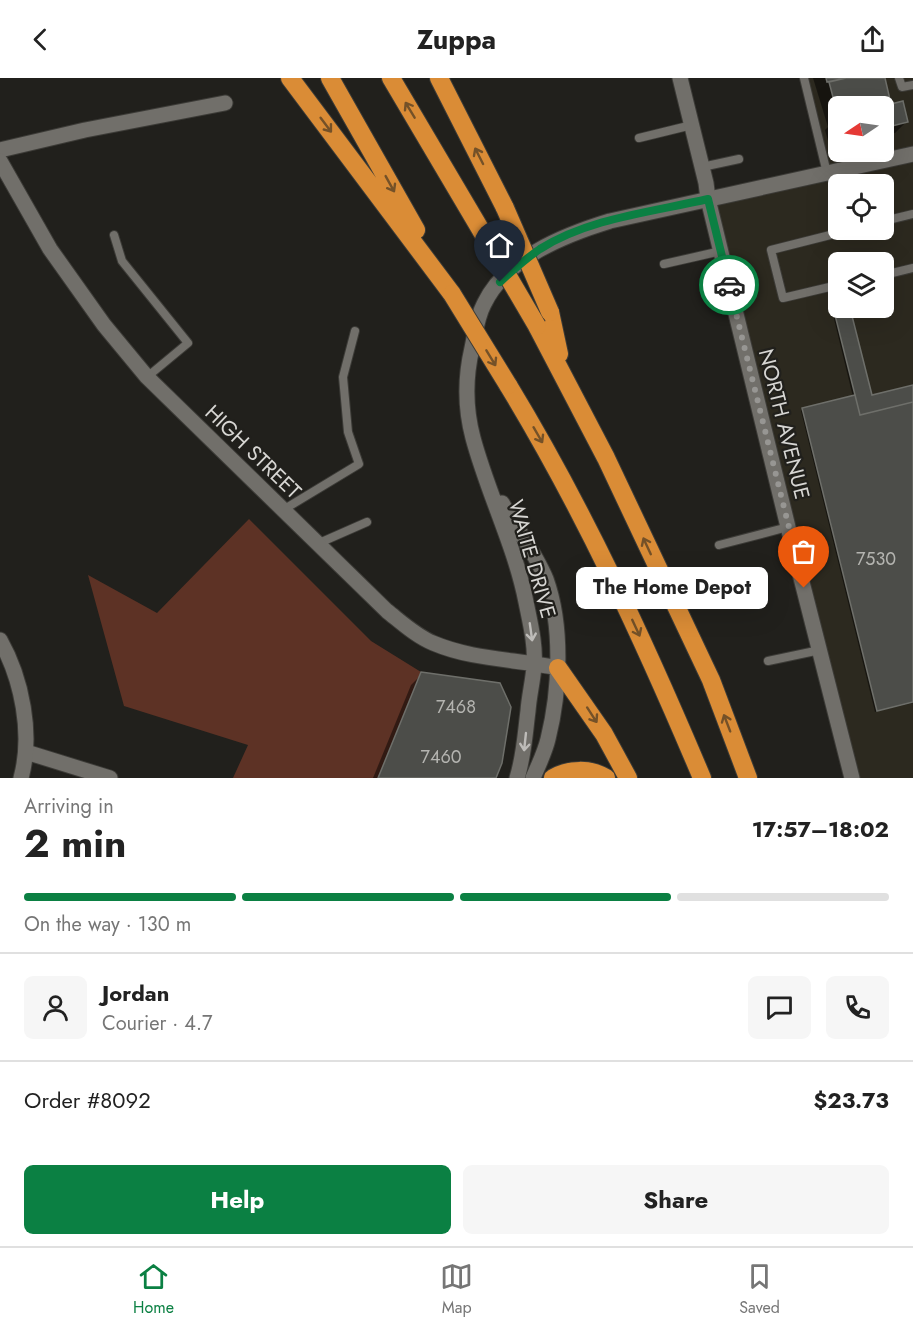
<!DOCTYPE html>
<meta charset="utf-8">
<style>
:root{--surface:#fff;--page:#f6f6f6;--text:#222;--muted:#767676;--line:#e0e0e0;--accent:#0b8043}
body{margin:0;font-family:Jost,sans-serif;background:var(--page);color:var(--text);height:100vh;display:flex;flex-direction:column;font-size:22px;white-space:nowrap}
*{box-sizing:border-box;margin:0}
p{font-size:20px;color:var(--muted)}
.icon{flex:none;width:33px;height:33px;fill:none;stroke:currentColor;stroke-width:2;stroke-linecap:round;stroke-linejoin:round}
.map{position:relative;height:700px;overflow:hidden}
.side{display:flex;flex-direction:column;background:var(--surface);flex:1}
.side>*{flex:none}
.needle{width:39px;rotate:257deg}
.controls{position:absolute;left:828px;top:18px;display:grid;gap:12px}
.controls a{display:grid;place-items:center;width:66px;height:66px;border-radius:9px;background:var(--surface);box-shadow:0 6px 24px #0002;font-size:30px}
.pin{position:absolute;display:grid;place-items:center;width:51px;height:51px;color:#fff;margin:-62px -26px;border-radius:50% 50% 50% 0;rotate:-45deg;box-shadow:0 0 6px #0007}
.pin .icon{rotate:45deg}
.courier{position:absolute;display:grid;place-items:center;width:60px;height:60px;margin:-30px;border:4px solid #0b8043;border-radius:50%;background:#fff;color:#222;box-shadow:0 2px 8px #0007}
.bubble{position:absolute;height:42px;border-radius:9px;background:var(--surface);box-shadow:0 6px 24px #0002;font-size:20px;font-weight:700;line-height:42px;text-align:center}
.head em{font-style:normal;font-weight:700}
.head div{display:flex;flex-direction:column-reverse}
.head{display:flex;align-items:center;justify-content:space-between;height:102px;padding:0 24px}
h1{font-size:39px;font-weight:700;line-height:45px}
.bar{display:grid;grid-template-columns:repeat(4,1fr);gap:9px 6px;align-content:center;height:72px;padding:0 24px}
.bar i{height:8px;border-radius:4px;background:var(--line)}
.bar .active{background:var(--accent)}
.bar p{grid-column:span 4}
.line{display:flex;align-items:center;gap:15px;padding:0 24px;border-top:2px solid var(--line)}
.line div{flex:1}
.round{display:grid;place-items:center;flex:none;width:63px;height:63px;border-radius:9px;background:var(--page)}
.cta{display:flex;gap:12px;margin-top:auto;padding:12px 24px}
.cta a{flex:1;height:69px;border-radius:9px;background:var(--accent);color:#fff;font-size:24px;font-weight:700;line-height:69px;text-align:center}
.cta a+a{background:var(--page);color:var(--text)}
header{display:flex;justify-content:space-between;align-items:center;height:78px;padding:0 24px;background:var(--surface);font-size:27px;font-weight:700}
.tab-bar{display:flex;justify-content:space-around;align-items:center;height:84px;border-top:2px solid var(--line);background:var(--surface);font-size:16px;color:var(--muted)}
.tab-bar a{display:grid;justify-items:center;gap:3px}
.tab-bar .active{color:var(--accent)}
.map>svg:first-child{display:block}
.built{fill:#2c291f;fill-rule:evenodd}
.green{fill:#5d3225}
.shadow{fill:#0007}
.building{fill:#4c4d49;stroke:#6e6f6a;stroke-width:1.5}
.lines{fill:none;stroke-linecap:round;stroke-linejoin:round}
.service-casing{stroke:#3c3b37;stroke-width:10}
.minor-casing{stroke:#3c3b37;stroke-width:17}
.tertiary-casing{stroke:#3c3b37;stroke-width:17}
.secondary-casing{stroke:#3c3b37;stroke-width:17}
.motorway-casing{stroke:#3c3b37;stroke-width:20}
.service{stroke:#716f6a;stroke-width:8}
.minor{stroke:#716f6a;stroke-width:15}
.tertiary{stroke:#716f6a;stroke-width:15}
.secondary{stroke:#716f6a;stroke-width:15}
.motorway{stroke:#da8c36;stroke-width:18}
.motorway-bridge-casing{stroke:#3c3b37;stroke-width:20;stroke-linecap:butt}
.motorway-bridge{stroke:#da8c36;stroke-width:18}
.oneway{stroke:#745128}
.oneway2{stroke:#bebcb9}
.done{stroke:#979693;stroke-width:6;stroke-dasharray:0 10.8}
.route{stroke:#0b8043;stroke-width:8}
.labels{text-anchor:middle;stroke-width:4.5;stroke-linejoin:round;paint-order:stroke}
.number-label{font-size:18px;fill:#b4b4b0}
.street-label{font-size:21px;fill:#d7d6d3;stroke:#21201c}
</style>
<header><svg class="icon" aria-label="back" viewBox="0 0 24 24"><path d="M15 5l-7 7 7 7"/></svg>Zuppa<svg class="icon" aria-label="share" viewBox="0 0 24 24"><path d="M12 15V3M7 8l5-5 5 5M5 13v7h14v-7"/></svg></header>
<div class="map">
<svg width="913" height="700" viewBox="0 0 913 700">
<rect width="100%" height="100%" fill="#21201c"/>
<!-- built -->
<path class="built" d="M806,0h107v71l-85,19zM838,28h46v46h-46z
M913,78v622h-59l-141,-578zM838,106h46v46h-46zM838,184h46v46h-46z"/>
<!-- green -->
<path class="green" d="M249,441l122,122 50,31 -43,106h-145l15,-33 -124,-39 -36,-131 69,38z"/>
<!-- shadow -->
<path class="shadow" d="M813,0h70l7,28 16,16 -11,11 -11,2v-29h-46v40l-8,2 -5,-18 3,-3z
M835,235l36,84 42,-11v317l-38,9 -74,-301 2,-2 50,-12 -20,-82z
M422,596l72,104h-121l38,-93z"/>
<!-- building -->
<path class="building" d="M826,0h20l-19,4z
M846,0h39l6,26 12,-3 5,21 -24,6v-22h-46v10l-9,-34z
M850,230l22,87 41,-10v17l-53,13 -26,-104z
M855,317l5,20 53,-13v300l-36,9 -75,-303z
M421,594l79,11 11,24 -9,56 -6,15h-118z"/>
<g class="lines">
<!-- service casing -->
<g class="service-casing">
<path id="service" d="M804,0l23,95
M899,0l3,9 11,-2
M639,60l53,-13
M702,89l37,-8
M884,143l29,-7
M114,157l8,26 66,82 -41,34
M664,186l57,-13
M884,197l29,-7
M838,207l-55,13 -12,-48 79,-20
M283,432l76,-46 -11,-32 -5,-55 12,-46
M317,466l50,-22
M719,467l69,-18
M768,583l52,-11"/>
</g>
<!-- minor casing -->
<g class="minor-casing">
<path id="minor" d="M0,72l85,-20 140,-27
M26,674l84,26"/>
</g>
<!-- tertiary casing -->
<g class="tertiary-casing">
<path id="tertiary" d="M708,121l80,328 64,251
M0,562c22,39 33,94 21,138"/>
</g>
<!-- secondary casing -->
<g class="secondary-casing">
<path id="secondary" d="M680,0l26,105 2,16
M0,83l50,88 54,76 43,52 240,234c14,11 29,25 46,32 40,17 83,16 125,25
M502,425c14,25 33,49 44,76 17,47 14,112 2,160 -3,13 -10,27 -15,39
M517,700c7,-22 8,-44 11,-67 1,-15 5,-30 6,-45 2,-20 -4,-44 -8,-64 -11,-56 -38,-108 -53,-164 -8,-30 -8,-60 -1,-90 3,-14 5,-31 12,-44 22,-46 80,-69 126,-83l303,-67"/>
</g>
<!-- motorway casing -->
<g class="motorway-casing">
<path id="motorway" d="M290,0l162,216
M330,0l86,152
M391,0l91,154
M439,0l66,130
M550,234l9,42
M537,248l69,132 105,222 37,98
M508,307c76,125 137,258 194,393
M558,590l46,66 24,44
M553,700c16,-9 37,-10 53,0"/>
</g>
<!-- service -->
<use href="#service" class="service"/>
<!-- minor -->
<use href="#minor" class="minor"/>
<!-- tertiary -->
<use href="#tertiary" class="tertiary"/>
<!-- secondary -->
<use href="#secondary" class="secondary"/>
<!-- motorway -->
<use href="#motorway" class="motorway"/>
<!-- motorway-bridge casing -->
<g class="motorway-bridge-casing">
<path id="motorway-bridge" d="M505,130l45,104
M482,154l55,94
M452,216l56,91"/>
</g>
<!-- motorway-bridge -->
<use href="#motorway-bridge" class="motorway-bridge"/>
</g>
<!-- one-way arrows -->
<defs><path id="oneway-shaft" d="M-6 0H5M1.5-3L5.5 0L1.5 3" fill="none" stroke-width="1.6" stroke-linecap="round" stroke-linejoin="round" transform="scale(1.5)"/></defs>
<g class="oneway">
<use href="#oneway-shaft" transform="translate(410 32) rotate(-121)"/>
<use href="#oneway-shaft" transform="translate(326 47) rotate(53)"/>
<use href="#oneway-shaft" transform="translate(479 78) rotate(-117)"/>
<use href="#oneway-shaft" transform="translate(390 106) rotate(61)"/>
<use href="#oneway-shaft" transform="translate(491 280) rotate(59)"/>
<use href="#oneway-shaft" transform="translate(538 357) rotate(60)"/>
<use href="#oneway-shaft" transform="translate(647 468) rotate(-115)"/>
<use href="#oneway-shaft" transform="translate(636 550) rotate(65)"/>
<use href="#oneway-shaft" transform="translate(592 637) rotate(57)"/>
<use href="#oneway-shaft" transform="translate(727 645) rotate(-111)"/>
</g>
<g class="oneway2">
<use href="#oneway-shaft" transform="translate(531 554) rotate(82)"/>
<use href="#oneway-shaft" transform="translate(525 664) rotate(96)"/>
</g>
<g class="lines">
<!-- done -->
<path class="done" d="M729,207l75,303"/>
<!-- route -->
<path class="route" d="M500,204c13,-12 25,-23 40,-33 49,-31 112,-37 168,-50l21,86"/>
</g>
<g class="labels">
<!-- number labels -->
<g class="number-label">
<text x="876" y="487">7530</text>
<text x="456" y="635">7468</text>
<text x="441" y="685">7460</text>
</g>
<!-- street labels -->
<g class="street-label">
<text transform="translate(784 346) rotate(76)" y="7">NORTH AVENUE</text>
<text transform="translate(253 374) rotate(44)" y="7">HIGH STREET</text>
<text transform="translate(532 481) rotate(74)" y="7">WAITE DRIVE</text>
</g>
</g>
</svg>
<div class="controls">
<a><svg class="needle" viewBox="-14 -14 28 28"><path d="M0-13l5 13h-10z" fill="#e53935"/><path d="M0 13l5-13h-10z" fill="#767676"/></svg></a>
<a><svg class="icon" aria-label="locate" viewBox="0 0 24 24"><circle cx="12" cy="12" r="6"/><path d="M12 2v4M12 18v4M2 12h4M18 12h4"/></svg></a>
<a><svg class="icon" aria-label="layers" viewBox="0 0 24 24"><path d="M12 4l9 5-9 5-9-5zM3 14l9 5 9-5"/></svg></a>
</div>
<div class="pin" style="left:804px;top:510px;background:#ea580c"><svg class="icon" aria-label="bag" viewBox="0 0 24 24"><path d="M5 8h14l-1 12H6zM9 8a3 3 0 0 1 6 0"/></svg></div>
<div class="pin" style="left:500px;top:204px;background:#1f2937"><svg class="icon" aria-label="home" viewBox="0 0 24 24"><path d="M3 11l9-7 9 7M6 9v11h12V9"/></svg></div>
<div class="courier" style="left:729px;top:207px"><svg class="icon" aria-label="car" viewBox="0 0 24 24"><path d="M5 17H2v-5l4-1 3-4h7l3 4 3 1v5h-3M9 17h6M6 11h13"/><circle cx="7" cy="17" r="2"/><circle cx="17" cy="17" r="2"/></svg></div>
<div class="bubble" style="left:576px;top:489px;width:192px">The Home Depot</div>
</div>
<section class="side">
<div class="head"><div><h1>2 min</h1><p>Arriving in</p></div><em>17:57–18:02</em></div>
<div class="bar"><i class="active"></i><i class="active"></i><i class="active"></i><i></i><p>On the way · 130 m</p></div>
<div class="line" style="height:108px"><a class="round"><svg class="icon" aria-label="person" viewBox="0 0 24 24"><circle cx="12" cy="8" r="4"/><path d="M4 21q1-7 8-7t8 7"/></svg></a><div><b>Jordan</b><p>Courier · 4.7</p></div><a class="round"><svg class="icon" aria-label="chat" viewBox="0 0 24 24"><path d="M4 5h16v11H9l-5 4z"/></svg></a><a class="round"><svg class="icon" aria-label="phone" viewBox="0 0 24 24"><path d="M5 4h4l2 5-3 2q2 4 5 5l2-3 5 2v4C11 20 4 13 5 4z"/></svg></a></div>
<div class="line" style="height:78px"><div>Order #8092</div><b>$23.73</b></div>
<div class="cta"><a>Help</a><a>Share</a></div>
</section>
<nav class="tab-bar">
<a class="active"><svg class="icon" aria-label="home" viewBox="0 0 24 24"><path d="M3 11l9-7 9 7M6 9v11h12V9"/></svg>Home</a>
<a><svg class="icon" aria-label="map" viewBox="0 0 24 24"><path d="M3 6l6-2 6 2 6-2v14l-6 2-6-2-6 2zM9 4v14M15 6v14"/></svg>Map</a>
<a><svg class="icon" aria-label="saved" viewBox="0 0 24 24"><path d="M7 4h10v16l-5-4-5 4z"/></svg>Saved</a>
</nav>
